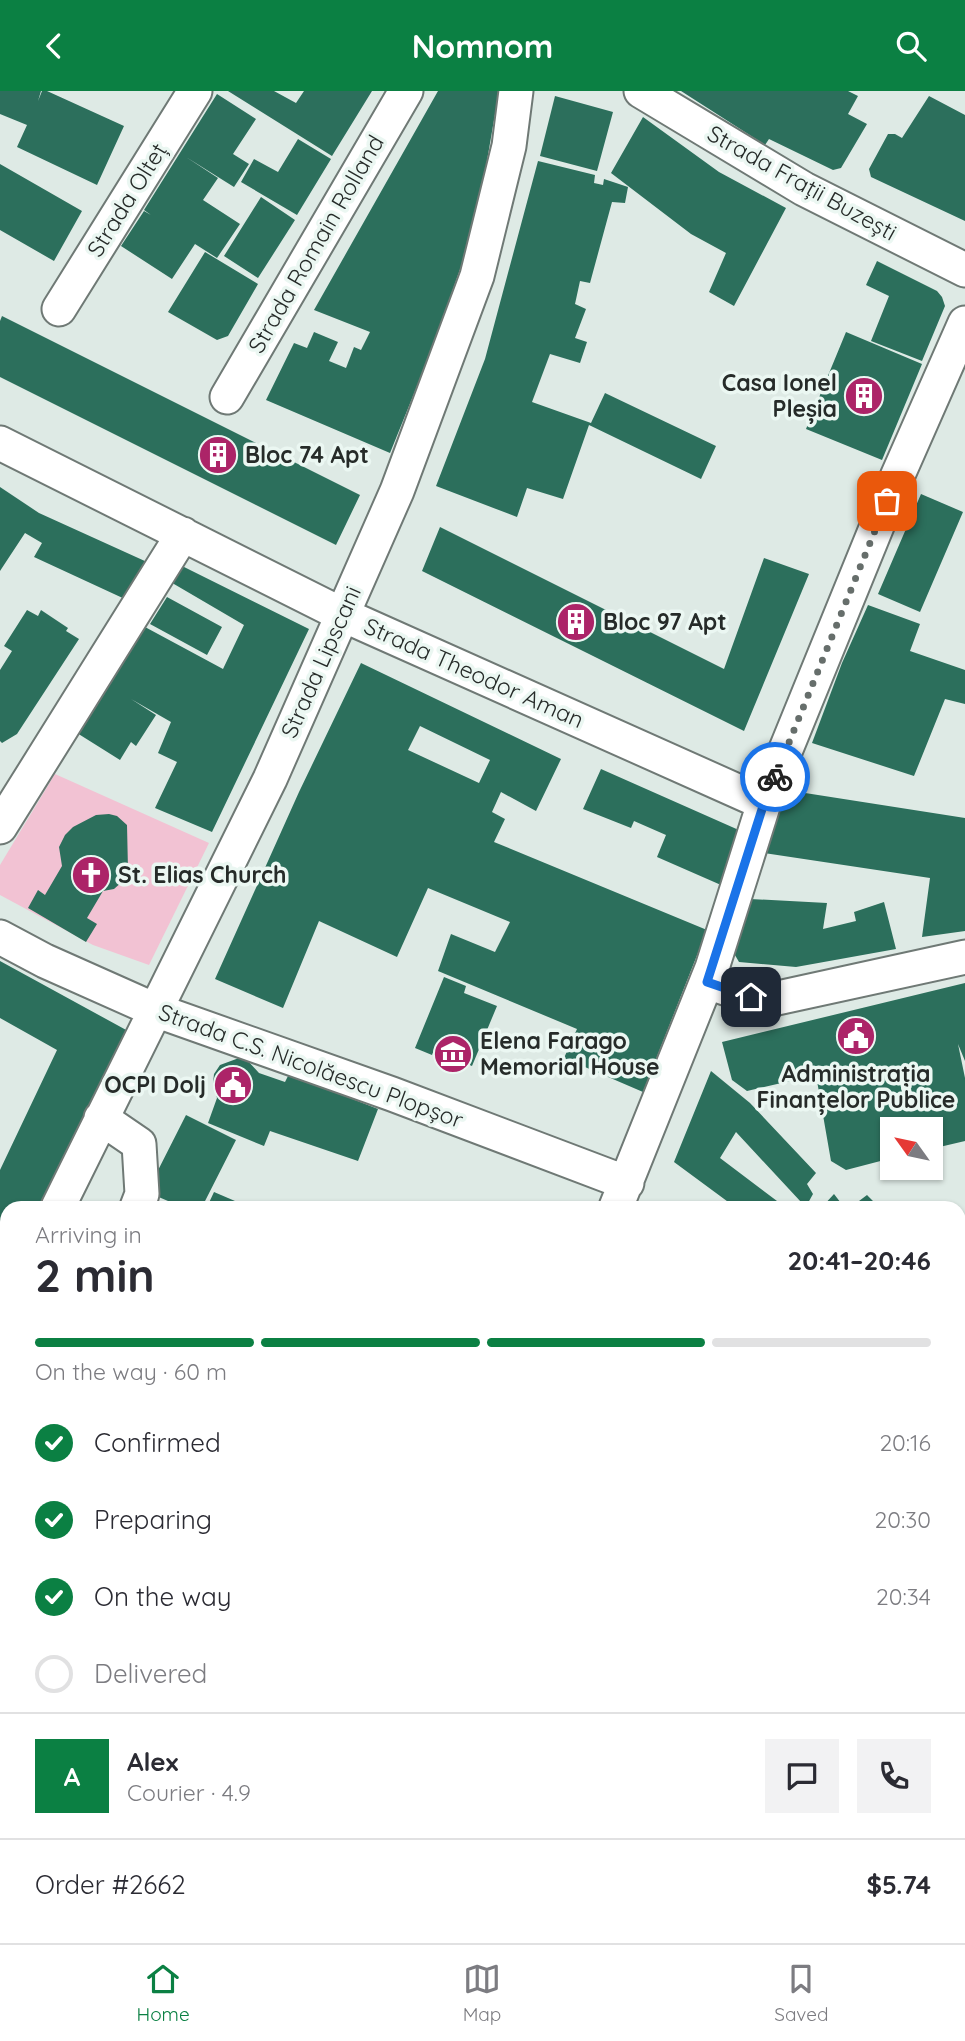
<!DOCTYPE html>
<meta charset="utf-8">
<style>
:root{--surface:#fff;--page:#f2f2f3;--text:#2b2b33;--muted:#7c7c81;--line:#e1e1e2;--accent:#0b8043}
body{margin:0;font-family:Quicksand,sans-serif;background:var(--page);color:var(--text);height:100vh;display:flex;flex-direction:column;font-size:26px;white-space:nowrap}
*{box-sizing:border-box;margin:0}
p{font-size:23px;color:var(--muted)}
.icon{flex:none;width:38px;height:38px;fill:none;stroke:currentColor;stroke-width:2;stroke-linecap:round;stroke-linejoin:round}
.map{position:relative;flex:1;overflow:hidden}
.sheet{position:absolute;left:0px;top:1110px;width:966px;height:744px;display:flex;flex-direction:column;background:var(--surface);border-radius:21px 21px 0 0;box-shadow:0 2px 5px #0004}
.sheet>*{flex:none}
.needle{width:46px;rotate:303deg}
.tools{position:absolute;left:880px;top:1026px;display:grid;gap:14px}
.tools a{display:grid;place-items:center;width:63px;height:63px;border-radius:0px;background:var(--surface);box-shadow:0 2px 5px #0004;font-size:35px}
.pin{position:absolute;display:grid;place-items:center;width:60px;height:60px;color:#fff;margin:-30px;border-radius:14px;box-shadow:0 4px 10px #0006}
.courier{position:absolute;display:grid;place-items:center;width:70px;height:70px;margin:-35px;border:5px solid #1a73e8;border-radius:50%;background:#fff;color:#222;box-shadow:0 2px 9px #0007}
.overview em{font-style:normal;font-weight:700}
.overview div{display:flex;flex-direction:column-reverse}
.overview{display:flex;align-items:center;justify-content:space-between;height:119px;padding:0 35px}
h1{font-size:46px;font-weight:700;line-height:52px}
.bar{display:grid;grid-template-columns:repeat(4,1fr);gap:10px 7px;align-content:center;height:84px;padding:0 35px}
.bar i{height:9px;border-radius:5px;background:var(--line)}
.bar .on{background:var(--accent)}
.bar p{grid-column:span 4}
.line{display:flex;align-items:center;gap:18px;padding:0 35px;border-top:2px solid var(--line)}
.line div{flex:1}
.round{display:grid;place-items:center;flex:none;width:74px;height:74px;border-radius:0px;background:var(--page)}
ol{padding:0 35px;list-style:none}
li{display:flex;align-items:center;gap:21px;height:77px}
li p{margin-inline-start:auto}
li .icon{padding:7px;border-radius:50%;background:var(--accent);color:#fff;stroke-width:4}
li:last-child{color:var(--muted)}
li i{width:38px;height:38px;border:4px solid var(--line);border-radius:50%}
header{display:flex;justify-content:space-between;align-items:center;height:91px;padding:0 35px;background:var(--accent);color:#fff;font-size:32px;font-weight:700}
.menu{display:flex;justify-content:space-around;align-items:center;height:98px;border-top:2px solid var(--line);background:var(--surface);font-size:19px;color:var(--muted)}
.menu a{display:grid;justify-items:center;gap:4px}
.menu .on{color:var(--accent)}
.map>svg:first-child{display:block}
.green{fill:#f2c2d3}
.building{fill:#2c6f5c;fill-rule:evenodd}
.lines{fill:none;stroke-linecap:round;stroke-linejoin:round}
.minor-casing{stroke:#6f7975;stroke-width:37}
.minor{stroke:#fff;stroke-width:33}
.done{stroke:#666e6b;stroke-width:7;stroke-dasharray:0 12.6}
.route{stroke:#1a73e8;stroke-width:9}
.labels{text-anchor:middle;stroke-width:7;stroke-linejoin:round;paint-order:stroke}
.street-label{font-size:23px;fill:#262b29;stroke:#ebf7f2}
.poi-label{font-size:23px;font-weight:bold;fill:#262b29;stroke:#ebf7f2;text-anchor:start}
</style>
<header><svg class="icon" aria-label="back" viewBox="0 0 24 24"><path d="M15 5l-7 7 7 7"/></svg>Nomnom<svg class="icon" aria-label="search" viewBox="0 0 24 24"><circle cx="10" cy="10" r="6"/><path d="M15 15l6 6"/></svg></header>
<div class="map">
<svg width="965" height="1852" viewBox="0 0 965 1852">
<rect width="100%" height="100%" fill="#deeae5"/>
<!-- green -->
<path class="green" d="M55,683l154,69 -60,122 -56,-20 -93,-50v-30z"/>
<!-- building -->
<path class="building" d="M0,0h41l-3,10 4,-10h5l77,35 -27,59 -80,-38 10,-22 -27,-11z
M228,0h46l22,12 8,-12h68l-40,65z
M438,0h61l-15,87 -20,80 -34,96 -40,99 -124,-53 28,-57 13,5 7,-16 24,10 -9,19 17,7 8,-21 7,3 9,-18 -56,-22z
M681,0h167l10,5 -10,18 19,10 -26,44 -8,2 -64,-31 -4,6z
M217,3l39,25 -23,35 16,10 -15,23 -48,-30 32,21 -15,22 37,24 -23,34 -22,-14 -23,35 -51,-33 23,-35 7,4 -7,-5z
M555,5l58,16 -16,59 -57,-15z
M929,5l36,19v106l-94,-44 -2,-8 19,-35h7l7,4z
M643,26l76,55 67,36 -52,98 -25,-14 17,-39 -35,-19 -80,-61z
M298,48l33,20 -34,56 -56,-33 13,-23 24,13z
M538,70l57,14 -1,8 9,2 1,-6 24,8 -3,16 -13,-1 -22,81 -10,-2 -5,23 11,5 -11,29 12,4 -7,21 -30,-9 -18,48 59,21 14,-30 111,53 -15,33 -112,-54 -26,74 -36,-11 -10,29 -81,-31 49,-127z
M0,73l82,47 -28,50 -54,-31z
M261,106l34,23 -37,58 -34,-22z
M205,161l53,32 -30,52 -11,4 -49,-28z
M877,170l60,30 5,6 3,9 -23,55 -51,-20 18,-45 -23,-11z
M2,225l358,179 -24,50 -336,-168v-56z
M846,241l76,32 -40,96 -76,-31z
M0,396l39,26 108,49 -20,38 -93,-43 8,-14 -17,-10 -25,38z
M921,403l42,18 -43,100 -42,-18z
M440,436l284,142 40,-111 45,16 -65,157 -322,-160z
M172,470l137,68 -97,203 -57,-24 22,-46 -19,-9 13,-31 -40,-23 25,16 -20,31 -5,-4 -11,18 -43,-27 68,-106 78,42 21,-44 -82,-48z
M167,506l55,30 -15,28 -57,-31z
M868,514l52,19 -10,27 55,19v34l-20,-5 -31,77 -102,-33 30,-80z
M27,519l11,6 3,-6 27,18 -2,3 13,8 -62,95 -15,9 -2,-2v-71l12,-19 -8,-5z
M361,572l200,96 -25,52 -35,-19 -9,20 13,7 -11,23 213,88 -64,162 -79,-34 13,-29 -139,-58 13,-37 44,18 15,-30 -82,-34 -31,69 -78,-36 -36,87 -68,-29 84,-187zM420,635l70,34 -11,23 -71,-33z
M601,678l140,62 -20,54 -64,-28 9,-22 -32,-14 -3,7 -48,-19z
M786,699l179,28v113l-43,6 8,-59 -166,-25z
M109,723l8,2 10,9 1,45 -5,11 -9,8 -11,2 -16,27 10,6 -11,18 -58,-34 10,-18 7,5 17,-29 -3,-19 6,-12 8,-8 23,-12z
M750,808l77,4 -4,26 33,-8 -2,-9 30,-10 12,47 -100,18 -57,-5 -7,-12z
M0,870l128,70 -84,176h-37v53l-7,-4v-86l57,-120 -57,-32z
M444,886l22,9 -2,7 33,13 -25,60 -38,-16 -2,5 -17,-7z
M965,892v78l-7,-17 7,34v63l-34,8v-20h-39v29l-46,12 -15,-9 -15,-86 -69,16 -15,-11 -10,-38z
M239,967l8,2 12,13 26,9 4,-8 89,35 -20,52 -88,-30 -6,15 -56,-23 9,-25 -4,-15 1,-9 6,-9z
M711,980l39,32 66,70 -9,11 6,10 -5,9 -7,-1 -65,-70 -16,26 65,49h-50l-61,-45z
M186,1024l50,25 -34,67h-20l-35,-15z
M214,1101l35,15h-42z
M834,1103l10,13h-22z
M867,1104l12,12h-28z
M959,1203l6,7v67l-6,7z
M7,1355v114l-3,-1 -4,9v-108z
M959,1467l6,2v97l-6,-2z
M0,1481l7,3v84l-7,-4z
M959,1630l6,3v66l-6,14z
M0,1709l7,3v50l-7,-3z
M430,1846h99l21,5 -121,1z"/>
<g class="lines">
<!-- minor casing -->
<g class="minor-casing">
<path id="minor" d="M641,0l163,98 161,81
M59,218l136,-218
M227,306l179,-306
M0,352l341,171 423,189
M0,736l183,-293
M0,846l45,24 110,49 237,84 235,89
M707,891l44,15 22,2 192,-42
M101,1027l38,26 3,50 -5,13
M58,1116l212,-428 127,-288 80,-215 32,-130 7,-55
M616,1116l96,-239 52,-165 133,-326 68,-154
M0,1236l7,-15
M0,1274l7,3
M959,1602l6,2
M0,1648l7,3
M35,1846l12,6
M3,1852l4,-18
M333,1852l2,-6"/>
</g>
<!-- minor -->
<use href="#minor" class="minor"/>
</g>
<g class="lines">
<!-- done -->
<path class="done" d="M775,686l112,-276"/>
<!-- route -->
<path class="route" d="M751,906l-44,-15 57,-179 11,-26"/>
</g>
<!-- icons -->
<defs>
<g id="building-disc" transform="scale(2.0125)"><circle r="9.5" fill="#ac2468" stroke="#ebf7f2"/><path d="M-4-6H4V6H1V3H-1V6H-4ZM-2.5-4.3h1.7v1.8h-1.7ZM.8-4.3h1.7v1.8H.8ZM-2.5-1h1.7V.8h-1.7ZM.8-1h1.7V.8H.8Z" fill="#fff"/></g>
<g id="church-disc" transform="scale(2.0125)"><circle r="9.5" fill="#ac2468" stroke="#ebf7f2"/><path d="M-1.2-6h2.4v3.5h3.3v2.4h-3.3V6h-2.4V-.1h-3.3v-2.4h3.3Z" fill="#fff"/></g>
<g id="civic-disc" transform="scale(2.0125)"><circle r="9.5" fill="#ac2468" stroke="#ebf7f2"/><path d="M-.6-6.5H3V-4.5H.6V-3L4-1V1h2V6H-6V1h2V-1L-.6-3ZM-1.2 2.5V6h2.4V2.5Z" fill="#fff"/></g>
<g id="museum-disc" transform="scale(2.0125)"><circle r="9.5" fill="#ac2468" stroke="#ebf7f2"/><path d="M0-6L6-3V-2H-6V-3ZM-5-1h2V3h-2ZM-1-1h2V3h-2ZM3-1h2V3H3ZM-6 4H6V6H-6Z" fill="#fff"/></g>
</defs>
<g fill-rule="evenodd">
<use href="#building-disc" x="864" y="305"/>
<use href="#building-disc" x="218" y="364"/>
<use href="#building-disc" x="576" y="531"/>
<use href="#church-disc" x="91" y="784"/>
<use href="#civic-disc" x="856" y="945"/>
<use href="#museum-disc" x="453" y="963"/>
<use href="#civic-disc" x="233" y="994"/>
</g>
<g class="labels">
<!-- street labels -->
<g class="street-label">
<text transform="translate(802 92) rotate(29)" y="8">Strada Frații Buzești</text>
<text transform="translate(127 109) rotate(-58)" y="8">Strada Olteț</text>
<text transform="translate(316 153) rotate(-60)" y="8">Strada Romain Rolland</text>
<text transform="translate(321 571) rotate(-66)" y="8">Strada Lipscani</text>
<text transform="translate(474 582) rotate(24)" y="8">Strada Theodor Aman</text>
<text transform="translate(311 975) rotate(20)" y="8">Strada C.S. Nicolăescu Plopșor</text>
</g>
<!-- poi labels -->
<g class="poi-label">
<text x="837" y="300" text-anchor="end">Casa Ionel<tspan x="837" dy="26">Pleșia</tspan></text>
<text x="245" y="372">Bloc 74 Apt</text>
<text x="603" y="539">Bloc 97 Apt</text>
<text x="118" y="792">St. Elias Church</text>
<text x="480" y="958">Elena Farago<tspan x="480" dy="26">Memorial House</tspan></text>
<text x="856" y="991" text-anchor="middle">Administrația<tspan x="856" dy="26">Finanțelor Publice</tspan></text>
<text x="206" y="1002" text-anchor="end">OCPI Dolj</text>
</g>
</g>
</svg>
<div class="tools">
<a><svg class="needle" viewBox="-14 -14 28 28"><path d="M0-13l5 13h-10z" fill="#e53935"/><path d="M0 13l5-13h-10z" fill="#7c7c81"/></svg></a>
</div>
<div class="pin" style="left:887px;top:410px;background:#ea580c"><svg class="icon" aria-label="bag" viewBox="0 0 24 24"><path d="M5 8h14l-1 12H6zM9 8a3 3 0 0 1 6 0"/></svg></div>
<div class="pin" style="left:751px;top:906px;background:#1f2937"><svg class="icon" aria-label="home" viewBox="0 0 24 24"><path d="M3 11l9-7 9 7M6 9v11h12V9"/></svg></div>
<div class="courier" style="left:775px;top:686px"><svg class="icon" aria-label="bike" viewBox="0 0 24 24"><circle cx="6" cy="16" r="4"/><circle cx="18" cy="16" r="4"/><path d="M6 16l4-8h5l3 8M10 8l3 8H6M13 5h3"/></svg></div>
<section class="sheet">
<div class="overview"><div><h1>2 min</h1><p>Arriving in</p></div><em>20:41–20:46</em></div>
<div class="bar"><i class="on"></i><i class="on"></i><i class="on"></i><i></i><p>On the way · 60 m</p></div>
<ol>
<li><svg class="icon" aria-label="check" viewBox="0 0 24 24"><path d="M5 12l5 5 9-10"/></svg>Confirmed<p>20:16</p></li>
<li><svg class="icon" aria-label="check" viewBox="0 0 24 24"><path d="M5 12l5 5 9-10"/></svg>Preparing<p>20:30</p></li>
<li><svg class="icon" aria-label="check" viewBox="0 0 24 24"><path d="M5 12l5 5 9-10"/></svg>On the way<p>20:34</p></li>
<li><i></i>Delivered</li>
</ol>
<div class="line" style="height:126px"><b class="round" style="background:var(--accent);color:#fff">A</b><div><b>Alex</b><p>Courier · 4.9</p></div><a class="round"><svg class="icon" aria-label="chat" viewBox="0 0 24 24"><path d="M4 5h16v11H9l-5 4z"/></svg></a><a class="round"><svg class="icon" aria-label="phone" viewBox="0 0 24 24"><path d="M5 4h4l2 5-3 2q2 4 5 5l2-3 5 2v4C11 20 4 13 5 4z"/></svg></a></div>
<div class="line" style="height:91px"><div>Order #2662</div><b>$5.74</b></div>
</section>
</div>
<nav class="menu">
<a class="on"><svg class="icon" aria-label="home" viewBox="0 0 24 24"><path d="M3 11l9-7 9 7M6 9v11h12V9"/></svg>Home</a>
<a><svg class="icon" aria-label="map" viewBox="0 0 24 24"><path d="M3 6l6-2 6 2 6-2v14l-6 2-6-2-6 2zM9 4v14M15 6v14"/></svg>Map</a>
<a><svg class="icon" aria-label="saved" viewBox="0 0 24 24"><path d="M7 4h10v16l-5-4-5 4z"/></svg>Saved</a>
</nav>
